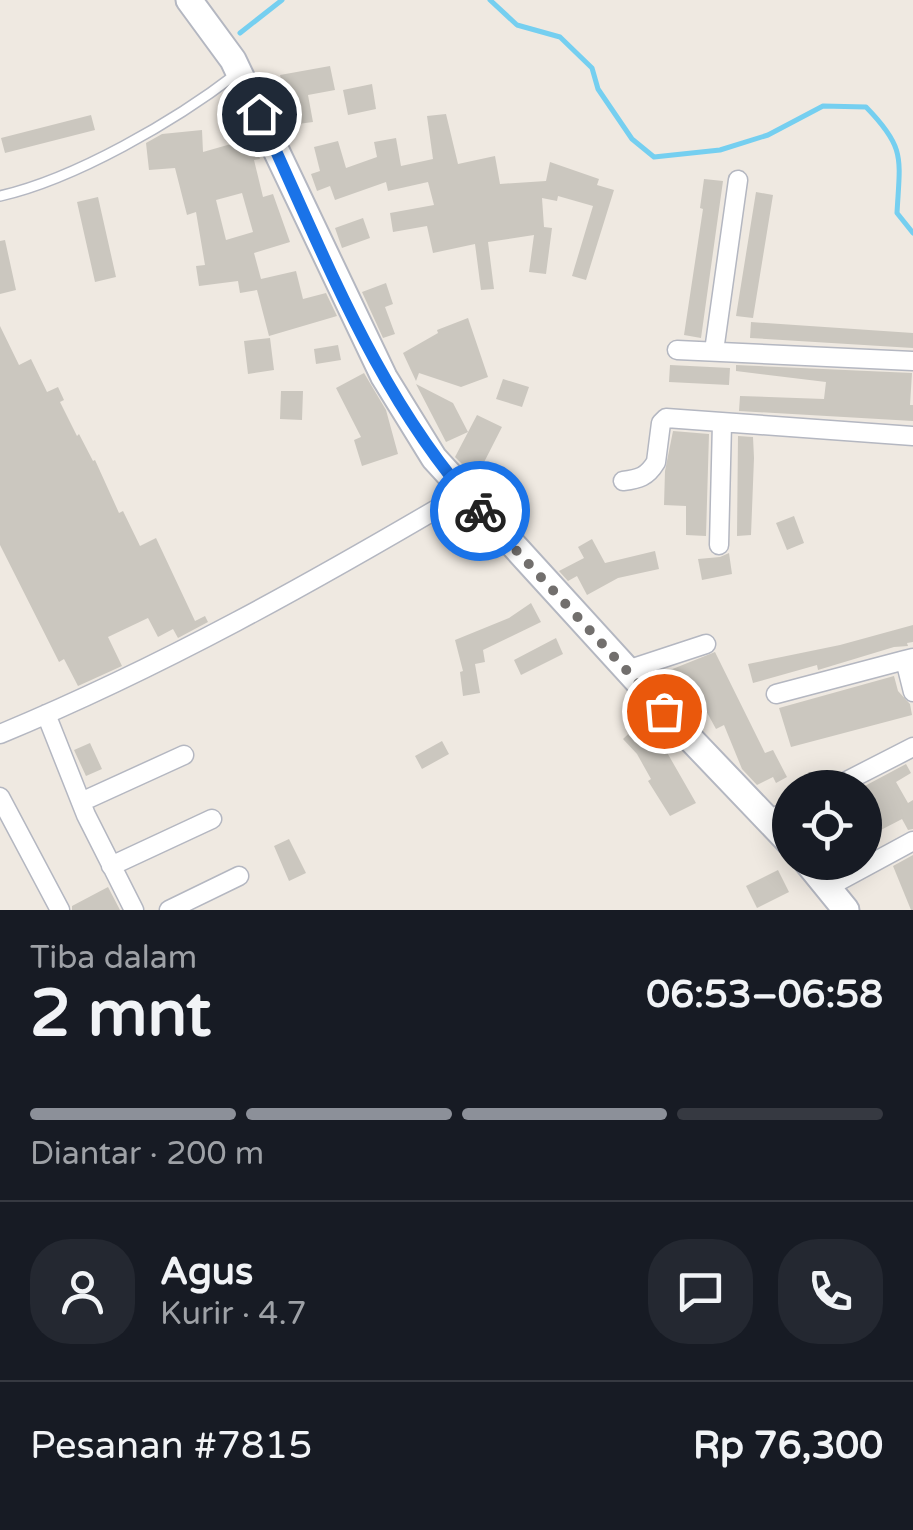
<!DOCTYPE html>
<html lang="id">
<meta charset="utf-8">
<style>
:root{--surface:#171b24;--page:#242831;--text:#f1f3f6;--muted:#9ea1a6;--line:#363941;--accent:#8c9099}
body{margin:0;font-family:"Varela Round",sans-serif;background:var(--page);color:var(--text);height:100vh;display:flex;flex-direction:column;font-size:38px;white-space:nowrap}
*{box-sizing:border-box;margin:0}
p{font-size:32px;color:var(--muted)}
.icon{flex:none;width:55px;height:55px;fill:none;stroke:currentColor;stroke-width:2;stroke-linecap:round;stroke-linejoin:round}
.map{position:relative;height:910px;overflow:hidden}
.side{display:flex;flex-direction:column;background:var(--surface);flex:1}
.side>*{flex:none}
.fabs{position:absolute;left:772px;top:770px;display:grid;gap:20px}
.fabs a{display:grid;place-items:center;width:110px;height:110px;border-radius:50%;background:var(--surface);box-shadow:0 5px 25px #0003;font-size:50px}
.pin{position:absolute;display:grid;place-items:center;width:85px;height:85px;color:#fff;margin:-42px;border:5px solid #fff;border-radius:50%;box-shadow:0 2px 10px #0007}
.courier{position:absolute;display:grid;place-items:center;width:100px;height:100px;margin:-50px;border:8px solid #1a73e8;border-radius:50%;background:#fff;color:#222;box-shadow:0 2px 12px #0007}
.overview em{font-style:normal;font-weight:700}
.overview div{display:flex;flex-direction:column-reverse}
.overview{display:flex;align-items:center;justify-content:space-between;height:170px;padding:0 30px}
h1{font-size:65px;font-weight:700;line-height:75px}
.bar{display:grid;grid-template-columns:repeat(4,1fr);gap:15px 10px;align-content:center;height:120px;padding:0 30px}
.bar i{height:12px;border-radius:8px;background:var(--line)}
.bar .current{background:var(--accent)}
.bar p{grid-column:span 4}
.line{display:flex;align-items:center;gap:25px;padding:0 30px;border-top:2px solid var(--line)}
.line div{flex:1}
.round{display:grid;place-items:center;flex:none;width:105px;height:105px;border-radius:40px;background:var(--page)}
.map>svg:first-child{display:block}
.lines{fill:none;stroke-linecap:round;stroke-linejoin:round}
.stream{stroke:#75cff0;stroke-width:5}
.building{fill:#cbc7bf;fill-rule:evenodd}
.lane-casing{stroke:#b4b7c1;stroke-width:12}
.street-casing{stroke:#b4b7c1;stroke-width:21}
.secondary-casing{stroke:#b4b7c1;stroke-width:29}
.lane{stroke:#fff;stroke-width:9}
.street{stroke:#fff;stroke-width:18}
.secondary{stroke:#fff;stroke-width:25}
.done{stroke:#726f6d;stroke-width:10;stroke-dasharray:0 18}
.route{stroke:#1a73e8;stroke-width:12}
</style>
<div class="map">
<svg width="913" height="910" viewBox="0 0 913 910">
<rect width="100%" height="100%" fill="#efe9e1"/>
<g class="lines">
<!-- stream -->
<path class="stream" d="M490,0l27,25 43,12 32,31 6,21 34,50 22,18 66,-7 48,-15 55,-29 43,1c40,41 34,51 31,106l16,20
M240,33l42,-33"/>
</g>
<!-- building -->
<path class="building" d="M330,66l5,24 -27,5 5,27 -30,4 -11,-21 14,-4 -6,-26z
M372,84l4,25 -28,6 -5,-25z
M446,114l12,50 37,-8 5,28 46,-3 4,-19 49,17 -2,6 17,5 -28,90 -14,-4 21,-70 -35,-10 -1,5 -15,-3 2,29 8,1 -6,46 -17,-2 5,-37 -46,7 6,47 -13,1 -6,-46 -42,9 -6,-27 -34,6 -3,-19 44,-8 -6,-23 -40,9 -2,-9 -51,18 -5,-14 -13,5 -6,-17 9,-3 -6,-24 24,-6 8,27 31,-11 -3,-15 22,-4 5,28 32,-7 -6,-43z
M91,115l4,15 -90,23 -4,-15z
M202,130l1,22 49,-14 4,8 4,13 -6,1 9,37 10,-3 17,48 -36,11 7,26 35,-8 7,28 23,-6 11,23 -68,20 -12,-46 -17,3 -2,-12 -39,5 -3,-20 9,-1 -9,-53 -9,3 -12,-47 -26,2 -3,-27 16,-9zM242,193l11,39 -27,8 -10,-40z
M704,179l19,2 -22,157 -17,-3 19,-126 -3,-1z
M756,192l17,3 -20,123 -17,-2z
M98,197l18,80 -21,5 -18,-80z
M363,218l7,20 -28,10 -7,-20z
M5,240l11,50 -16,4v-53z
M386,283l7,21 -8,3 10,27 -12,4 -21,-46z
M468,318l20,59 -27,10 -42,-14 -3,8 -13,-28 35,-20 -1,-3z
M751,322l162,11v15l-163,-10z
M0,326l19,39 12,-6 16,33 11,-5 6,13 -4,2 17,34 2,-2 14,27 2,-1 24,53 4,-2 17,35 16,-8 39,83 10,-5 3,6 -30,16 -5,-9 -15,8 -10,-19 -40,19 14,29 -44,20 -14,-27 -5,3 -59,-117z
M270,338l4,32 -26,4 -4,-33z
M338,345l3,15 -25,4 -2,-15z
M670,365l60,3 -1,17 -60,-3z
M736,365l176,8 -2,32h3v16l-174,-10 1,-15 84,3 2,-17 -90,-11z
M364,373l22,37 12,44 -36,12 -8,-26 7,-3 -25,-49z
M503,379l26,8 -7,20 -26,-8z
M416,384l37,19 15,29 -22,10z
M281,391h22l-1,29 -22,-1z
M477,415l25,12 -26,51 -21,-21z
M673,431l36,3 -3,102 -20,-1v-29l-22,-1 1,-34z
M738,436l15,1 1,21 -3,77 -14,1z
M794,516l10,27 -17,7 -11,-27z
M592,539l13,24 50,-12 4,18 -41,9 -31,17 -10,-19 -9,5 -9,-10 25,-13 -6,-11z
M729,553l3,21 -30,6 -4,-21 22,-2z
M531,603l10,19 -58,28 2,12 -10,2 5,29 -17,3 -3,-24 3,-1 -8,-31 54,-22z
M913,625v17l-6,1 1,3 -14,1 -76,23 -1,-5 -64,18 -5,-19 92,-19z
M556,638l7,16 -42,21 -7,-15z
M715,652l50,101 8,-3 14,27 -11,6 -3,-6 -16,8 -15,-16 -18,-44 -8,4 -12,-22 -14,8 -21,-30 -5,1 -9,-10z
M894,676l4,15 12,13 2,11 -121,32 -12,-39z
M643,720l14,15 39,68 -26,13 -22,-35 3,-2 -14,-25 -14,-15z
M442,741l7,13 -27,15 -7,-13z
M90,743l12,26 -16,7 -12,-26z
M906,764l5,9 -15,9 12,21 5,-3v29l-5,1 -6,-11 -25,13 -10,-19 7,-3 -9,-16v-6h-4z
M289,839l17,34 -17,8 -15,-35z
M913,855v55h-2l-18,-44z
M778,870l11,22 -32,16 -11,-22z
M108,887l12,23h-48v-4z"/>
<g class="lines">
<!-- lane casing -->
<g class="lane-casing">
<path id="lane" d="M0,196c75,-17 175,-75 236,-122"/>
</g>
<!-- street casing -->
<g class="street-casing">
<path id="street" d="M677,350l236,11
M714,351l24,-171
M623,481c16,-2 24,-4 33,-19l5,-39 5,-5 247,18
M719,545l3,-122
M913,658l-8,2 8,32
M627,670l79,-26
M776,694l129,-34
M46,714l40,101 48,95
M0,734c162,-67 313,-152 464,-241
M833,788l80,-41
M0,797l60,113
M81,802l103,-47
M770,820l20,-11
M111,866l101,-47
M828,887l85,-46
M169,910l70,-34"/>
</g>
<!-- secondary casing -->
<g class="secondary-casing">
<path id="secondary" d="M189,0l44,60 151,317 50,81 249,273 107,112
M807,862l39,48"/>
</g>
<!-- lane -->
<use href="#lane" class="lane"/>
<!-- street -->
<use href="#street" class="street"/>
<!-- secondary -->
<use href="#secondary" class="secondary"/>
</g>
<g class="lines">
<!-- done -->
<path class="done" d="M480,511l184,200"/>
<!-- route -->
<path class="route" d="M259,114c64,137 118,285 221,397"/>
</g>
</svg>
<div class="fabs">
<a><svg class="icon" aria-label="locate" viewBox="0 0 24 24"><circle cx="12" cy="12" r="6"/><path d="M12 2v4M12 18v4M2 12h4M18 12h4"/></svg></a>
</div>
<div class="pin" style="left:664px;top:711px;background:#ea580c"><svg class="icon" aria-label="bag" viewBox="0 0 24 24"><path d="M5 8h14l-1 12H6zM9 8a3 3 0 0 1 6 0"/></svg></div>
<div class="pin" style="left:259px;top:114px;background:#1f2937"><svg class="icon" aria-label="home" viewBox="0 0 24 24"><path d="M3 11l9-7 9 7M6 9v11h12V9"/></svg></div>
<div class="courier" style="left:480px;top:511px"><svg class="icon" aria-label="bike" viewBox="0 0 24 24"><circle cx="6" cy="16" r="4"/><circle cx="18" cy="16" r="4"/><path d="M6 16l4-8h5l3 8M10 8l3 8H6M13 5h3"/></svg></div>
</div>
<section class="side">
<div class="overview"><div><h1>2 mnt</h1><p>Tiba dalam</p></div><em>06:53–06:58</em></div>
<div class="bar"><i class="current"></i><i class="current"></i><i class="current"></i><i></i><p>Diantar · 200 m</p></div>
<div class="line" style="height:180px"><a class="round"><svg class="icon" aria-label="person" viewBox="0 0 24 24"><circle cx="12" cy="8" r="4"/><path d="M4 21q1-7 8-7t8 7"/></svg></a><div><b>Agus</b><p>Kurir · 4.7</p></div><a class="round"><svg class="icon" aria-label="chat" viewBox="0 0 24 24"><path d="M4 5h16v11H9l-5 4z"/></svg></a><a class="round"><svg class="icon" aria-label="phone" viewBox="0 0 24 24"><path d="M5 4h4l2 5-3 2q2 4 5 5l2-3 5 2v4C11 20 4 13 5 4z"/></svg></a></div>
<div class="line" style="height:130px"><div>Pesanan #7815</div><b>Rp 76,300</b></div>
</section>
